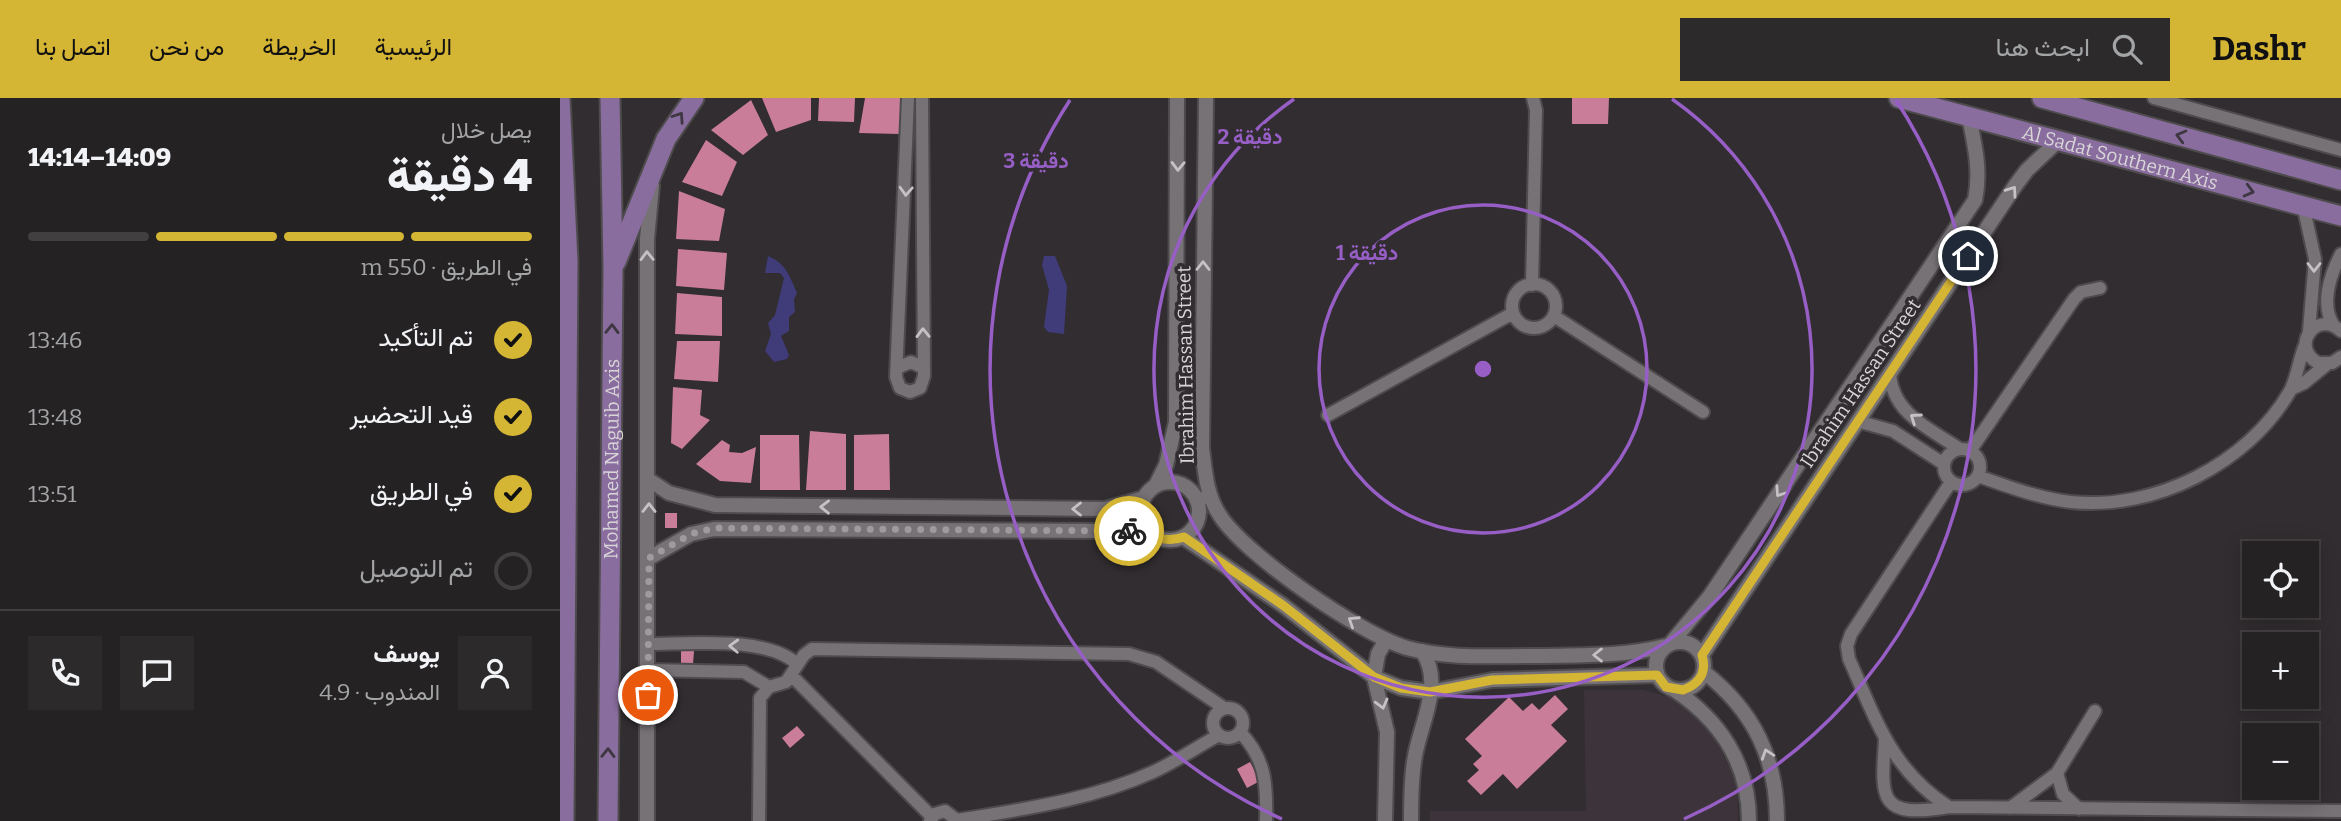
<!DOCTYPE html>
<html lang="ar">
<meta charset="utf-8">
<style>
:root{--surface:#252224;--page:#2d2a2c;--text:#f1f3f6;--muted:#a3a4a6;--line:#423f41;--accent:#d5b534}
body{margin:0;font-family:Bitter,Vazirmatn,serif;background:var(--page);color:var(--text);direction:rtl;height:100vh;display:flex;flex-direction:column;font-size:26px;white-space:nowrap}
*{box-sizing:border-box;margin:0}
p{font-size:23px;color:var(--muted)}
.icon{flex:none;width:38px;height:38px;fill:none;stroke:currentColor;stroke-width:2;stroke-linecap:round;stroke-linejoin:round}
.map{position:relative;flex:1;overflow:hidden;direction:ltr}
.details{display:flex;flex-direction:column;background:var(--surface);width:560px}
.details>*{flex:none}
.fabs{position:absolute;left:1682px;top:443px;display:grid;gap:14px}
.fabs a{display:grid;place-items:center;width:77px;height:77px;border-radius:0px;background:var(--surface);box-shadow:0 4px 18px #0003,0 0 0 2px var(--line);font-size:35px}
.pin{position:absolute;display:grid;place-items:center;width:60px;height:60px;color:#fff;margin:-30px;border:4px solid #fff;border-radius:50%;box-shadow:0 2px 7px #0007}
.courier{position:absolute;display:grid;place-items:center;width:70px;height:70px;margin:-35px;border:5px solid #d5b534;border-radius:50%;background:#fff;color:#222;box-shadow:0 2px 9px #0007}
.summary em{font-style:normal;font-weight:800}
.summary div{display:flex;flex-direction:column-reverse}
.summary{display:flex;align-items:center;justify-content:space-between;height:119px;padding:0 28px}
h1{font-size:46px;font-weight:800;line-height:52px}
.bar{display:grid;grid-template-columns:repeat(4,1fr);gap:10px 7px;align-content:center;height:84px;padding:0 28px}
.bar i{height:9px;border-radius:5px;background:var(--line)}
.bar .active{background:var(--accent)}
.bar p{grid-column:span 4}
.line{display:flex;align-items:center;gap:18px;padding:0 28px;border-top:2px solid var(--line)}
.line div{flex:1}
.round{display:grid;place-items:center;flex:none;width:74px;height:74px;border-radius:0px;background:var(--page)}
ol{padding:0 28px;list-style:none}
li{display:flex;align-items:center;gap:21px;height:77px}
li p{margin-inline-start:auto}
li .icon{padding:7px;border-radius:50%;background:var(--accent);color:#111;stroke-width:4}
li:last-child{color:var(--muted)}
li i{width:38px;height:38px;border:4px solid var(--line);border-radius:50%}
header{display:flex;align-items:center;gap:42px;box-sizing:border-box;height:98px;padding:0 35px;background:var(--accent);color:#111}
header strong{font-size:33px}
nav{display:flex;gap:38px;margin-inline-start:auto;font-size:24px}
.search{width:490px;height:63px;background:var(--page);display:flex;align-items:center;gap:18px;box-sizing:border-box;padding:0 24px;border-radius:0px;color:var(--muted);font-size:26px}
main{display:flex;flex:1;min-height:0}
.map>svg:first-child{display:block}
.built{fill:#3d343b}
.water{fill:#403b79}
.building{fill:#c97d99}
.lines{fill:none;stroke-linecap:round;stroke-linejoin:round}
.minor-casing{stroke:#4e4b4d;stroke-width:16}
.tertiary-casing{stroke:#4e4b4d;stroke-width:18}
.primary-casing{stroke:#4e4b4d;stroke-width:23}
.minor{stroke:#777276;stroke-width:12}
.tertiary{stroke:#777276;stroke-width:14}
.primary{stroke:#8a6d9f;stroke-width:19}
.oneway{stroke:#3e3741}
.oneway2{stroke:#c5c1c4}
.done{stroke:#9e9a9d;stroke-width:7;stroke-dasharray:0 12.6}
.route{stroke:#d5b534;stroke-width:9}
.ring{fill:none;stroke:#975fc6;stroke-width:3.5}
.labels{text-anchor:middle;stroke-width:7;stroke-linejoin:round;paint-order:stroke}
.street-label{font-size:19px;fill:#d8d5d7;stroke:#312d30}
.centre{fill:#975fc6;stroke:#312d30;stroke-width:3.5}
.ring-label{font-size:21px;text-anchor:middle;font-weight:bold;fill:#975fc6;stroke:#312d30;stroke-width:7;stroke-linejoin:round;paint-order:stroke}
</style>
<header>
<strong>Dashr</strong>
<div class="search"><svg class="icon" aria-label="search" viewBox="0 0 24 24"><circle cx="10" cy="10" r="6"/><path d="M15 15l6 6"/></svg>ابحث هنا</div>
<nav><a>الرئيسية</a><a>الخريطة</a><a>من نحن</a><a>اتصل بنا</a></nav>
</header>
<main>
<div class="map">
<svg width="1781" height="723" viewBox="0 0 1781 723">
<rect width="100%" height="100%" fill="#312d30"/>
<!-- built -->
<path class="built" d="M1024,592h60l32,9 28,22 33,58 1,42h-308v-10h156z"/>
<!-- water -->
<path class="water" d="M208,158c18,7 22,21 29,37l-3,6 1,13 -6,5v14l-8,5 8,19 -2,4 -13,3 -9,-11 6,-17 -3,-11 7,-8 9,-37 -4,-5h-15z
M484,158h11l12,30 -3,48 -16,-2 -4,-5 5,-37 -7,-25z"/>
<!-- building -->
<path class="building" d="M202,0h49v22l-35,12z
M259,0h36l-1,24 -36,-1z
M305,0h36l-2,36 -40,-1z
M1012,0h37l-1,26h-36z
M191,2l17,35 -25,20 -32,-25z
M146,42l31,22 -15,34 -40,-14z
M119,93l46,18 -6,32 -43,-2z
M118,151l49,4 -3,37 -48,-4z
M117,195l45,4v39l-47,-2z
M117,243h43l-2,41 -44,-3z
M113,289l29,3 -2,25 10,5 -28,29 -11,-6z
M250,333l36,3v56h-40z
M329,336l1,56h-36v-55z
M200,337h39l1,55h-40z
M162,342l8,5 -1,7 13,1 14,-6 -5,36 -31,-2 -24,-17z
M105,415h12v15h-12z
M121,553h13l-1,13h-12z
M995,597l13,14 -17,16 16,16 -50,48 -14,-15 -22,21 -14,-14 12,-11 -6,-6 9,-8 -17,-17 44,-42 14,14 9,-8 7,7z
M237,628l8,9 -15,13 -8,-10z
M690,664l10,19 -13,7 -10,-19z"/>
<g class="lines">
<!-- minor casing -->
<g class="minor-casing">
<path id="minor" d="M348,0l-12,279 4,11 10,4 10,-4 4,-12 -2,-278
M1594,0l187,52
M1743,107l12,54 -6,72
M952 208a22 22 0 1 1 44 0a22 22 0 1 1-44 0Z
M972,187l4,-175 -3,-12
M994,218l149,96
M1774,228c-14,-21 -4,-51 7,-72
M1781,233c-24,-22 -52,15 -23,32h14l9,-6
M337,270l14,-6 13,6
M1330,274c1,41 40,57 70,77
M1731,291l13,-6 22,-18
M768,317l185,-102
M1297,323l36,10 51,33
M1384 369a18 18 0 1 1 36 0a18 18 0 1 1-36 0Z
M1410,353l104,-152 7,-7 19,-4
M1418,378c31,11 60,22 93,26 83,9 177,-38 219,-111 7,-13 9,-32 15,-46
M1391,384l-100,152 -4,12 2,13c27,60 42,111 100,148l392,4
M636,402l14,-4
M88,546c42,0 119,-8 149,20
M88,572l96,2 25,15
M232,578l140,141
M653 625a15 15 0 1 1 30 0a15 15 0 1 1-30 0Z
M680,634c26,27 27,53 26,89
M1325,641c-4,60 -7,80 64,68
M1497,675l6,21 16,15
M1450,710l47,-35 38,-62
M398,722c66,-11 133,-20 195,-48 22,-10 44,-25 66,-37
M199,723l1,-123 9,-11 17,-5 18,-27 8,-6 317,5 27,8 68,46
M370,723l5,-7 10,-3 13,10"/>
</g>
<!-- tertiary casing -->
<g class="tertiary-casing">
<path id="tertiary" d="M646,0l-4,350c3,22 4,46 17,66 24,40 143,121 188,134 41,11 84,8 126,8 45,-1 89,1 132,-10
M89,382l20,13 46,12 390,4 39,-11
M581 413a29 29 0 1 1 58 0a29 29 0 1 1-58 0Z
M596,387l10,-20 10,-43 1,-324
M623,439l101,69 90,71 27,11 29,4 62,-12 165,-5
M89,460l42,-24 23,-5 408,2 29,3
M1096 568a24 24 0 1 1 48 0a24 24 0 1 1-48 0Z
M1112,544l38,-46 265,-396c6,-29 0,-54 -6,-83
M1142,557l313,-469 12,-16 32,-30
M1144,574c49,38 73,86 73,149
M1113,591c47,31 76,75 76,132
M87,723v-582l5,-53
M825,723l2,-89 -13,-55 4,-23 8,-14
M851,723c0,-22 0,-44 4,-65 6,-34 29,-73 7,-105"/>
</g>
<!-- primary casing -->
<g class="primary-casing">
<g id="primary">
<path d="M0,0l8,163 -4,560"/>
<path id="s1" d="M1339,0l442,118"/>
<path d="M1482,0l299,82"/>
<path d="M56,164l50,-123 28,-41"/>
<path id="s2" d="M48,723l5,-552 -3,-171"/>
</g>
</g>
<!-- minor -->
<use href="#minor" class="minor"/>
<!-- tertiary -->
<use href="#tertiary" class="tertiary"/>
<!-- primary -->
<use href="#primary" class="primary"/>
</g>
<!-- one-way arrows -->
<defs><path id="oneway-chevron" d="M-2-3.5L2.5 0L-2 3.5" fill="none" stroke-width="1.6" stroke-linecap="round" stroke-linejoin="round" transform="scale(1.75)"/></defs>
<g class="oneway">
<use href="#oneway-chevron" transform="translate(119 19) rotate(-56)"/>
<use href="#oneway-chevron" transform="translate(1621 38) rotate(-165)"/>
<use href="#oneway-chevron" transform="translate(1689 93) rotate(15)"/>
<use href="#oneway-chevron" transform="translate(52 231) rotate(-89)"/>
<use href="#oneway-chevron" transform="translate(48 655) rotate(-89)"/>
</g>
<g class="oneway2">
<use href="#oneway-chevron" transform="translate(618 68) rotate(91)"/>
<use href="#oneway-chevron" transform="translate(346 93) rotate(93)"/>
<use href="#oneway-chevron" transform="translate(1452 93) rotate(-55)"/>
<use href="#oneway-chevron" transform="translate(87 158) rotate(-91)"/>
<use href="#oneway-chevron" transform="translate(643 168) rotate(-90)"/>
<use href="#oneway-chevron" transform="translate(1754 169) rotate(90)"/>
<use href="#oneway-chevron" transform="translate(363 235) rotate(-91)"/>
<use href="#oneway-chevron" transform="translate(1355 320) rotate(-145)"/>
<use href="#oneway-chevron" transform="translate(1220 394) rotate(124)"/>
<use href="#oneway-chevron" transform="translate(265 409) rotate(-179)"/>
<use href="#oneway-chevron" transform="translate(89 410) rotate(-90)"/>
<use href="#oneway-chevron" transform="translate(517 411) rotate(-180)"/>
<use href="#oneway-chevron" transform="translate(793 523) rotate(-147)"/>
<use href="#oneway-chevron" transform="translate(174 548) rotate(-178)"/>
<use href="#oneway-chevron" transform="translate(1038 557) rotate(180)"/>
<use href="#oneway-chevron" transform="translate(822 606) rotate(75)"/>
<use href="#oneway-chevron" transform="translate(1207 656) rotate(-109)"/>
</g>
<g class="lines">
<!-- done -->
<path class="done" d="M88,597l1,-137 42,-24 23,-6 415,3"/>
<!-- route -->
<path class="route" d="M569,433c19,3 36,13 55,6l100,69 90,71 27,11 29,4 62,-12 165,-5 9,12 17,3c17,-6 24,-18 19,-35l266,-399"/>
</g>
<!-- distance rings -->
<g class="ring">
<circle cx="923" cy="271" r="164"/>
<path d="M1112 1A329 329 0 1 1 734 1"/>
<path d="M722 721A493 493 0 0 1 510 2M1336 2A493 493 0 0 1 1124 721"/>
</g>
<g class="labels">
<!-- street labels -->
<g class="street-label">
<text dy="7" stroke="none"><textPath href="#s1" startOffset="229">Al Sadat Southern Axis</textPath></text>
<text transform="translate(625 267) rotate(-91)" y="7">Ibrahim Hassan Street</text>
<text transform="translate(1300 285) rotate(-56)" y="7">Ibrahim Hassan Street</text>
<text dy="7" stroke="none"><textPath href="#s2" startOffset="362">Mohamed Naguib Axis</textPath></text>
</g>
</g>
<circle cx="923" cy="271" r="10" class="centre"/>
<g class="ring-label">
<text x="690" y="46">2 دقيقة</text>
<text x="476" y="70">3 دقيقة</text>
<text x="807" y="162">1 دقيقة</text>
</g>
</svg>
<div class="fabs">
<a><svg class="icon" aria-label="locate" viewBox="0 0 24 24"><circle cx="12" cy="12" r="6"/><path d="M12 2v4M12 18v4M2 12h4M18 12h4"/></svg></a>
<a>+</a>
<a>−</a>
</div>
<div class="pin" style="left:88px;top:597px;background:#ea580c"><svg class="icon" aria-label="bag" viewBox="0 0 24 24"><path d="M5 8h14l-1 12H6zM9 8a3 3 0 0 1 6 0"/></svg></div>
<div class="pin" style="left:1408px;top:158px;background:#1f2937"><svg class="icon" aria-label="home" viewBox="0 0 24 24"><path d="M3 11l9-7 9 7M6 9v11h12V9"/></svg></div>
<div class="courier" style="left:569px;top:433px"><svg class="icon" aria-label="bike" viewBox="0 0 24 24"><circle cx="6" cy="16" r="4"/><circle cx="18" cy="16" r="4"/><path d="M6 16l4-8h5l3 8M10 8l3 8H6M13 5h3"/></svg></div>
</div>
<section class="details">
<div class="summary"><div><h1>4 دقيقة</h1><p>يصل خلال</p></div><em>14:09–14:14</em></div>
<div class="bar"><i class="active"></i><i class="active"></i><i class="active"></i><i></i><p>في الطريق · 550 m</p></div>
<ol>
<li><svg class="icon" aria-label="check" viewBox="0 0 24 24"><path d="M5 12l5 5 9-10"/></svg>تم التأكيد<p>13:46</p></li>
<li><svg class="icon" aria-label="check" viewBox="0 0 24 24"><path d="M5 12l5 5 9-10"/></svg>قيد التحضير<p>13:48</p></li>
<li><svg class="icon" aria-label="check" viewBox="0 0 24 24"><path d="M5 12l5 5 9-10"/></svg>في الطريق<p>13:51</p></li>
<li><i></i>تم التوصيل</li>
</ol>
<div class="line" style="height:126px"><a class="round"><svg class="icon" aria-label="person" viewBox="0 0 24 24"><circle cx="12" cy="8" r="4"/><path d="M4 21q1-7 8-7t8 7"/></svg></a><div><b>يوسف</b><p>المندوب · 4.9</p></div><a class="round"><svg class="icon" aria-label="chat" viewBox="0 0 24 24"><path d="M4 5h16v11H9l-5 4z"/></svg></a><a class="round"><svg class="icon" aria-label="phone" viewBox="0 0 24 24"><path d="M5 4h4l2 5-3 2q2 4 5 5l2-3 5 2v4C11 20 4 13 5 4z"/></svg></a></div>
</section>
</main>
